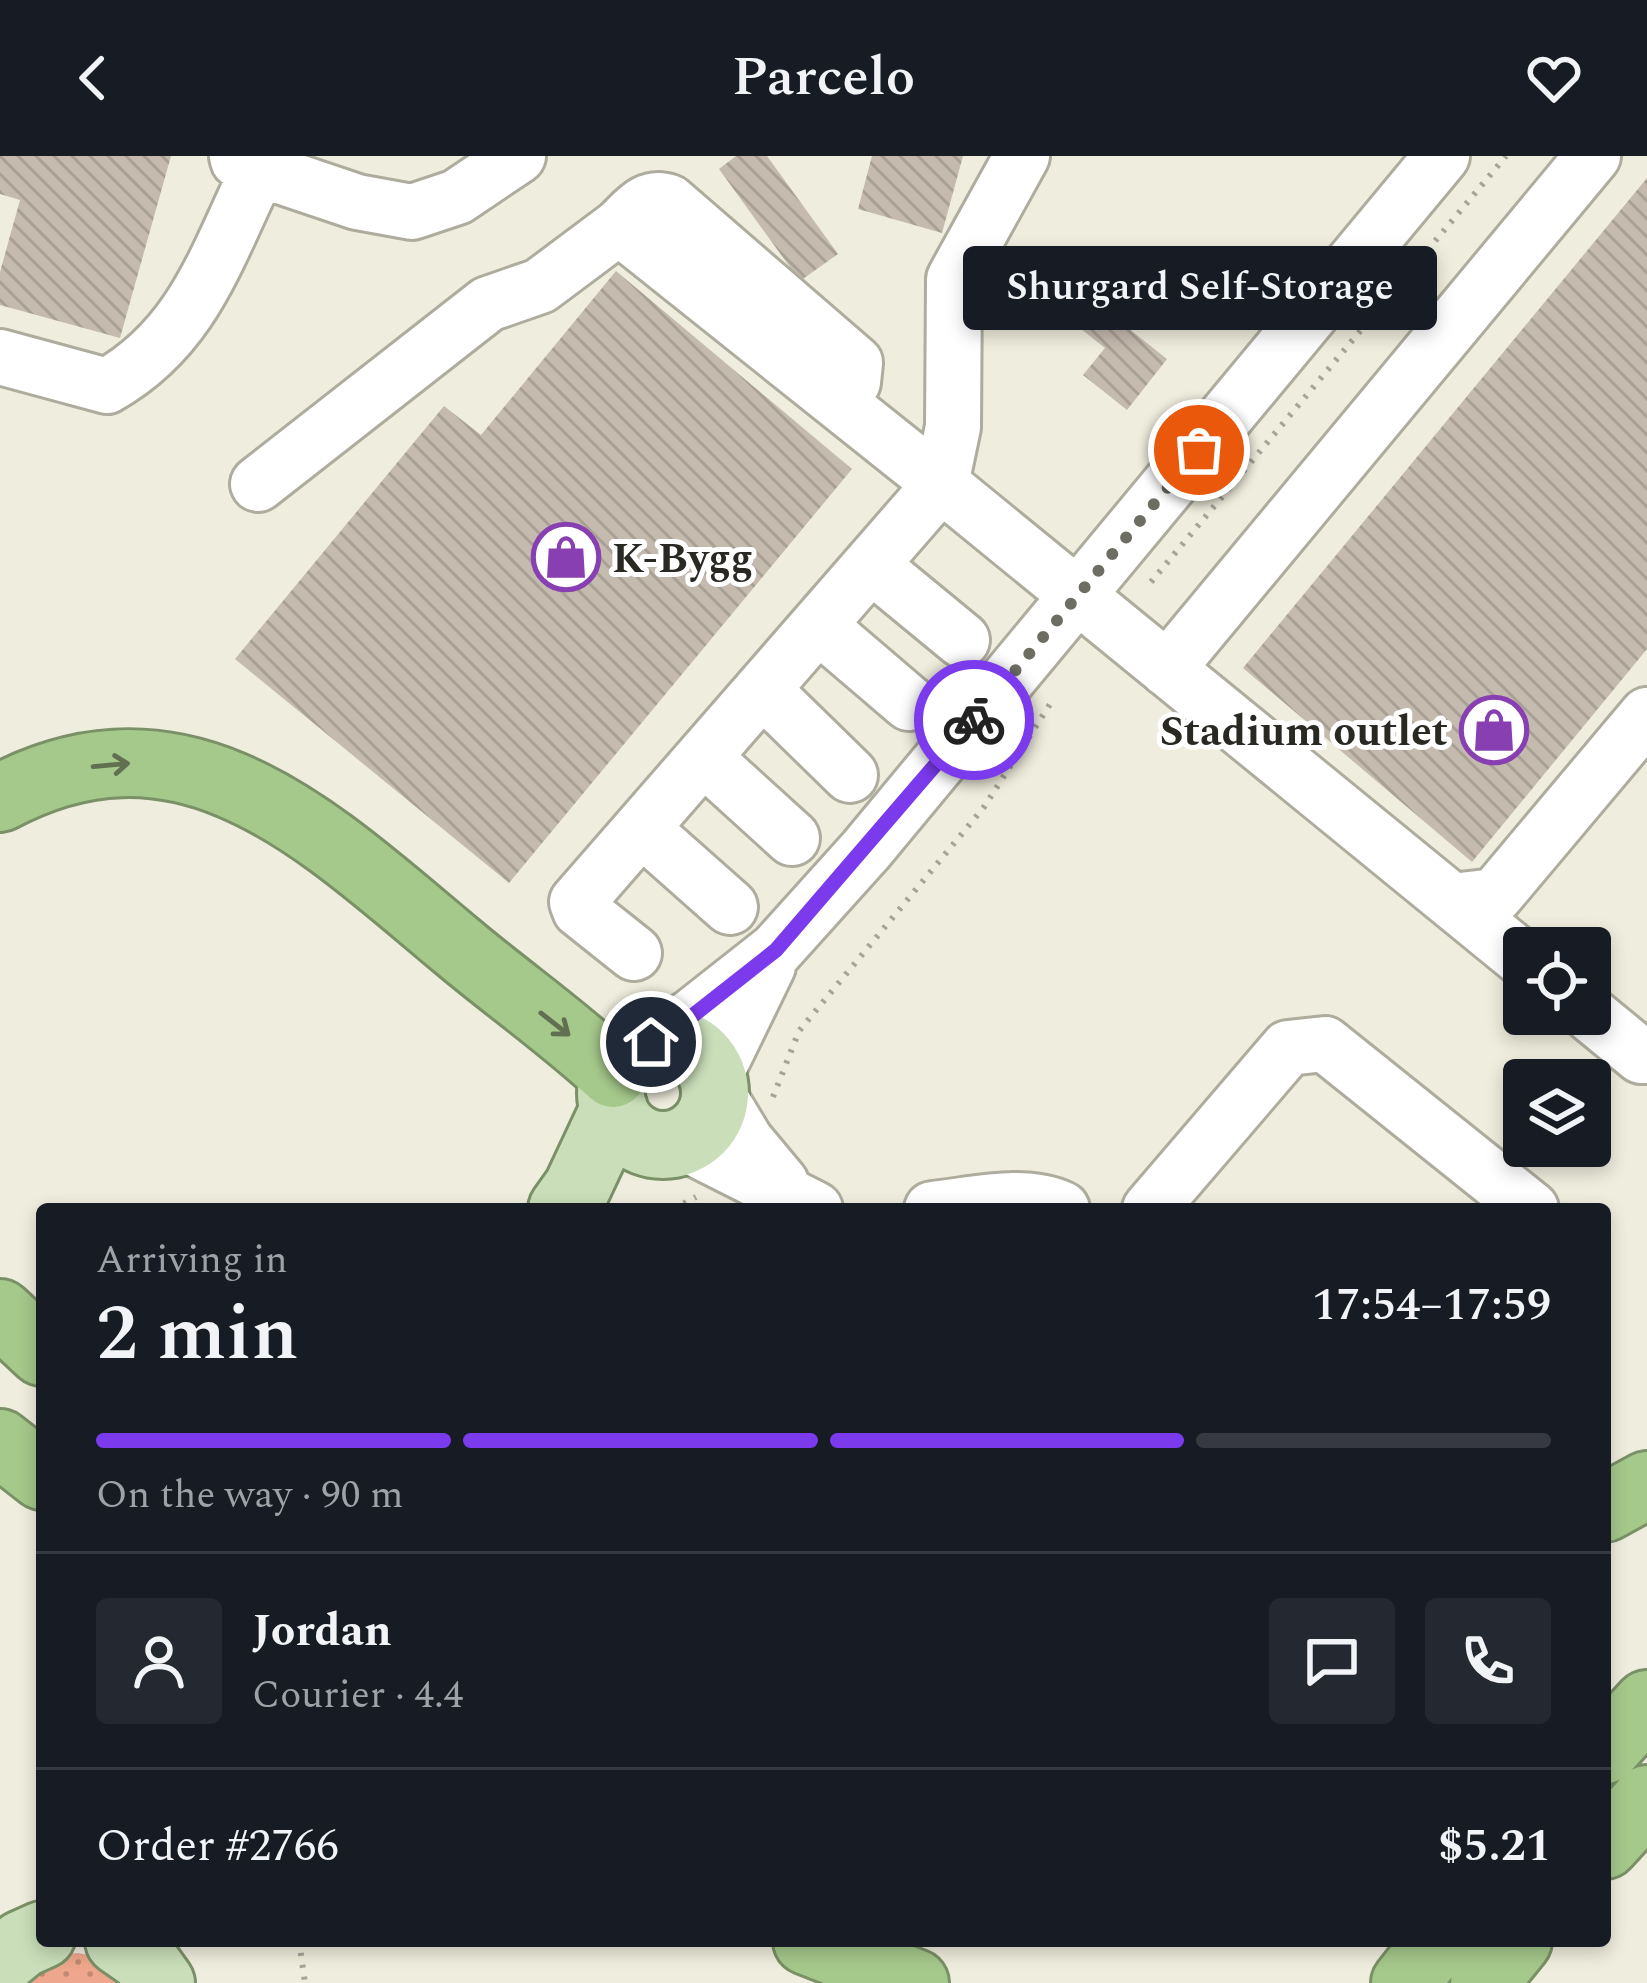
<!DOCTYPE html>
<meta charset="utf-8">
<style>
:root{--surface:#171b24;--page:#242831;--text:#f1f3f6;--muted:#9ea1a6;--line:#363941;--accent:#7c3aed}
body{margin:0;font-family:Spectral,serif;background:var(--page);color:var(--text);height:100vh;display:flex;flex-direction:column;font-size:45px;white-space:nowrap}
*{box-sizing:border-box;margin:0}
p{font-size:39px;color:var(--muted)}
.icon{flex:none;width:66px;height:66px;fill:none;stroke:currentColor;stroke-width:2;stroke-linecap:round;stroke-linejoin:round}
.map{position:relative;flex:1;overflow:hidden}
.details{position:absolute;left:36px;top:1047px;width:1575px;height:744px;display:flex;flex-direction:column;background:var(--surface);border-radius:12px;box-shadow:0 6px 18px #0003}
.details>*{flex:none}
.fabs{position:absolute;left:1503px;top:771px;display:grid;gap:24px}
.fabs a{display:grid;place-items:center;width:108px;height:108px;border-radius:12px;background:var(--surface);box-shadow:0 6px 18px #0003;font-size:60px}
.pin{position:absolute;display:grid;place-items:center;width:102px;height:102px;color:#fff;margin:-51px;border:6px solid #fff;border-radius:50%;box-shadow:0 3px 12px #0007}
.courier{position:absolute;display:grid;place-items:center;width:120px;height:120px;margin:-60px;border:9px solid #7c3aed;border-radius:50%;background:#fff;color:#222;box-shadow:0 3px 15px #0007}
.bubble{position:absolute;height:84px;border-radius:12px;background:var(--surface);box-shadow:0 6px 18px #0003;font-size:39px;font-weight:600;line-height:84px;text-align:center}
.summary em{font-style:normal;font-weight:600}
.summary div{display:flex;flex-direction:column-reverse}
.summary{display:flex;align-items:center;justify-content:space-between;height:204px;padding:0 60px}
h1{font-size:78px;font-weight:600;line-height:90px}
.bar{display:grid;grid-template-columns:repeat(4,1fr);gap:18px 12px;align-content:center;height:144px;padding:0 60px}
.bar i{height:15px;border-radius:9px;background:var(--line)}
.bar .active{background:var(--accent)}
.bar p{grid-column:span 4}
.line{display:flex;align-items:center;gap:30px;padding:0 60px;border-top:3px solid var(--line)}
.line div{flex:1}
.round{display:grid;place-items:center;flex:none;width:126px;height:126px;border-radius:12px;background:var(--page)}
header{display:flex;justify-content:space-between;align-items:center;height:156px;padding:0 60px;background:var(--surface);font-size:54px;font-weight:600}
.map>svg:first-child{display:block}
.grass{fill:url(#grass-dots)}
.building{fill:url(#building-back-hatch)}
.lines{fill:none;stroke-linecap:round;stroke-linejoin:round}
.minor-casing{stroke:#aeac9d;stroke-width:60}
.major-casing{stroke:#7a9066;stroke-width:72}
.highway-casing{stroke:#7a9066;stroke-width:72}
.path{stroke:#a6a498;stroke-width:6;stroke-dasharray:3 9;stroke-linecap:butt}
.minor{stroke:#fff;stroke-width:54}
.major{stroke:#c9deb9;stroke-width:66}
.highway{stroke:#a5c88b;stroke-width:66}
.oneway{stroke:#617051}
.done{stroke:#6e6d63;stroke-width:12;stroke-dasharray:0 21.6}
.route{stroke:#7c3aed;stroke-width:15}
.labels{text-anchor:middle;stroke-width:10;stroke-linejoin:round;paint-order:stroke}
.poi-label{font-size:42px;font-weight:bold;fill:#292822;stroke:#fff;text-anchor:start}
</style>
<header><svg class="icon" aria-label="back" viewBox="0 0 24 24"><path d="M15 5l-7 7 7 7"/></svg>Parcelo<svg class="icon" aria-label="heart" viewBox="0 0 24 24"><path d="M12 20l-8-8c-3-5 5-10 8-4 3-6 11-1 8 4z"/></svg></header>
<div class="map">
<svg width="1647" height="1827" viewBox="0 0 1647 1827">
<defs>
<pattern id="grass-dots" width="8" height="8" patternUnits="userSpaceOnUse" patternTransform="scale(3)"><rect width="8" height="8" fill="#eea78c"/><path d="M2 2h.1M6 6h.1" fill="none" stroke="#c18872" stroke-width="1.8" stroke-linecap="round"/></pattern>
<pattern id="building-back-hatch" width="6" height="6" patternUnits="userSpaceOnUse" patternTransform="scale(3)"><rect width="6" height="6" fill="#c5baae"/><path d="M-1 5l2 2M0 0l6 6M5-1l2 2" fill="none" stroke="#a9a095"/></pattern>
</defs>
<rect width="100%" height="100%" fill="#efeddd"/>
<!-- grass -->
<path class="grass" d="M78,1797l24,5 32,25h-118l38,-27z"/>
<!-- building -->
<path class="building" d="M0,0h171l-51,182 -120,-33v-33l20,-72 -20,-6z
M736,0h31l71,98 -38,27 -81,-112z
M872,0h91l-21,77 -84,-24z
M1647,22v471l-175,213 -229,-194z
M1042,95l76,60 -4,6 53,42 -40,51 -44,-35 22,-27 -86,-68z
M616,115l236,198 -343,414 -274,-224 209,-253 37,29z"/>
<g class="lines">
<!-- minor casing -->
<g class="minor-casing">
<path id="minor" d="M259,13l98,33 55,10 45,-15 61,-41
M619,71c16,-15 27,-33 50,-25l186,161 -2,19 -14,19
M0,201l107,29c87,-49 110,-132 152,-217l-21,-9 -1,-4
M258,328l230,-180 52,-18 79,-59 322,257 12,-57 1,-148 68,-123
M871,409l91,75
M819,470l90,77
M1167,513l426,-513
M763,534l87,85
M704,602l88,80
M642,673l88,78
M1452,745l43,-5 152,-181
M634,797l-54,-43 -3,-8 364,-418 583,476
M1590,858l51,42h6
M651,886l40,-25 85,-67 90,-100 576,-694
M714,921l54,-111
M717,937l29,48 35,42
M682,986l133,67
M932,1053c41,-4 92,-18 130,0
M1150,1053l138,-161 37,-4 206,165"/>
</g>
<!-- major casing -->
<g class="major-casing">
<path id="major" d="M611 937a52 52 0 1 1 104 0a52 52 0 1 1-104 0Z
M562,1053l15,-21 37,-79
M119,1785l24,17 18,25
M0,1806l22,-18 20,-9"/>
</g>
<!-- highway casing -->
<g class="highway-casing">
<path id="highway" d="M0,642c186,-100 321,35 458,149 51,43 106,81 155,127
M0,1157l42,39
M0,1287l42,33
M1605,1352l42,-23
M1605,1594l42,-46
M1605,1689l42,-46
M807,1785l108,42
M1405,1827l33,-42
M1484,1827l34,-42"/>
</g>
<!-- path -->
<path class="path" d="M1151,426l355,-426
M773,941l26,-66 185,-224 70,-109
M673,1053l23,-12
M299,1785l6,42"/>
<!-- minor -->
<use href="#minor" class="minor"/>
<!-- major -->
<use href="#major" class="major"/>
<!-- highway -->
<use href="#highway" class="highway"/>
</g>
<!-- one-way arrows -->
<defs><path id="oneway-shaft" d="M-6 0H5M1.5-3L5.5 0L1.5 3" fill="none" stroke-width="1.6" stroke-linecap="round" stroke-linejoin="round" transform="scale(3)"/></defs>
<g class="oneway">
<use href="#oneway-shaft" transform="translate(111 609) rotate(-5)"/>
<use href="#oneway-shaft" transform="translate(555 868) rotate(38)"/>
</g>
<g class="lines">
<!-- done -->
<path class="done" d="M974,564l225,-270"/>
<!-- route -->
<path class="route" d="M651,886l40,-25 85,-67 198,-230"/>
</g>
<!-- icons -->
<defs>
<g id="shop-ring" transform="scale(3.45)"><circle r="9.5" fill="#fff" stroke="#883fb1" stroke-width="1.5"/><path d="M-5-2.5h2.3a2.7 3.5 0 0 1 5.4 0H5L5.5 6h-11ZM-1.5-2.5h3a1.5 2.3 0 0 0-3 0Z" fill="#883fb1"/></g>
</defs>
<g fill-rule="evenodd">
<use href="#shop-ring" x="566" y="401"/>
<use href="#shop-ring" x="1494" y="574"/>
</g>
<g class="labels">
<!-- poi labels -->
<g class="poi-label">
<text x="612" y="416">K-Bygg</text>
<text x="1448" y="589" text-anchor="end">Stadium outlet</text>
</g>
</g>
</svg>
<div class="fabs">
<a><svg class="icon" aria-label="locate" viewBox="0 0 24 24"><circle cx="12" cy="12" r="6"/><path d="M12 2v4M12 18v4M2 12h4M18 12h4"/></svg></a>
<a><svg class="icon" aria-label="layers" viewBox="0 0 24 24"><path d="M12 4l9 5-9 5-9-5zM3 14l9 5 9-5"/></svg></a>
</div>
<div class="pin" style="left:1199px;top:294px;background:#ea580c"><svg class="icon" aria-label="bag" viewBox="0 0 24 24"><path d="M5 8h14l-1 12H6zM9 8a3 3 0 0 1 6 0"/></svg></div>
<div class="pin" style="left:651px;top:886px;background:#1f2937"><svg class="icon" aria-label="home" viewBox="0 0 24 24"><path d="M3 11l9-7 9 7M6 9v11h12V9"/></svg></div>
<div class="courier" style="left:974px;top:564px"><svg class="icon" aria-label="bike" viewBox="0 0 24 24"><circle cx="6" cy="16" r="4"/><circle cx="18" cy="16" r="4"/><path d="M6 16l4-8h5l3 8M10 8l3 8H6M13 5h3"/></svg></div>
<div class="bubble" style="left:963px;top:90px;width:474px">Shurgard Self-Storage</div>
<section class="details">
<div class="summary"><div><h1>2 min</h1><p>Arriving in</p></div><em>17:54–17:59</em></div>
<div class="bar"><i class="active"></i><i class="active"></i><i class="active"></i><i></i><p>On the way · 90 m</p></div>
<div class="line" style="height:216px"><a class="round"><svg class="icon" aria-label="person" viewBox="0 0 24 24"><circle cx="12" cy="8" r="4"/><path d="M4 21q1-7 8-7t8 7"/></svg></a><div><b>Jordan</b><p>Courier · 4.4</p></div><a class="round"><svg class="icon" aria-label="chat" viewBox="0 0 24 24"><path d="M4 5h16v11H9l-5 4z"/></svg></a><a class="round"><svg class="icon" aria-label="phone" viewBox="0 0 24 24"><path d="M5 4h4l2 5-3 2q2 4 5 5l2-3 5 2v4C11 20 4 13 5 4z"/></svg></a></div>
<div class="line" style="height:156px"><div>Order #2766</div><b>$5.21</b></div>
</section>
</div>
